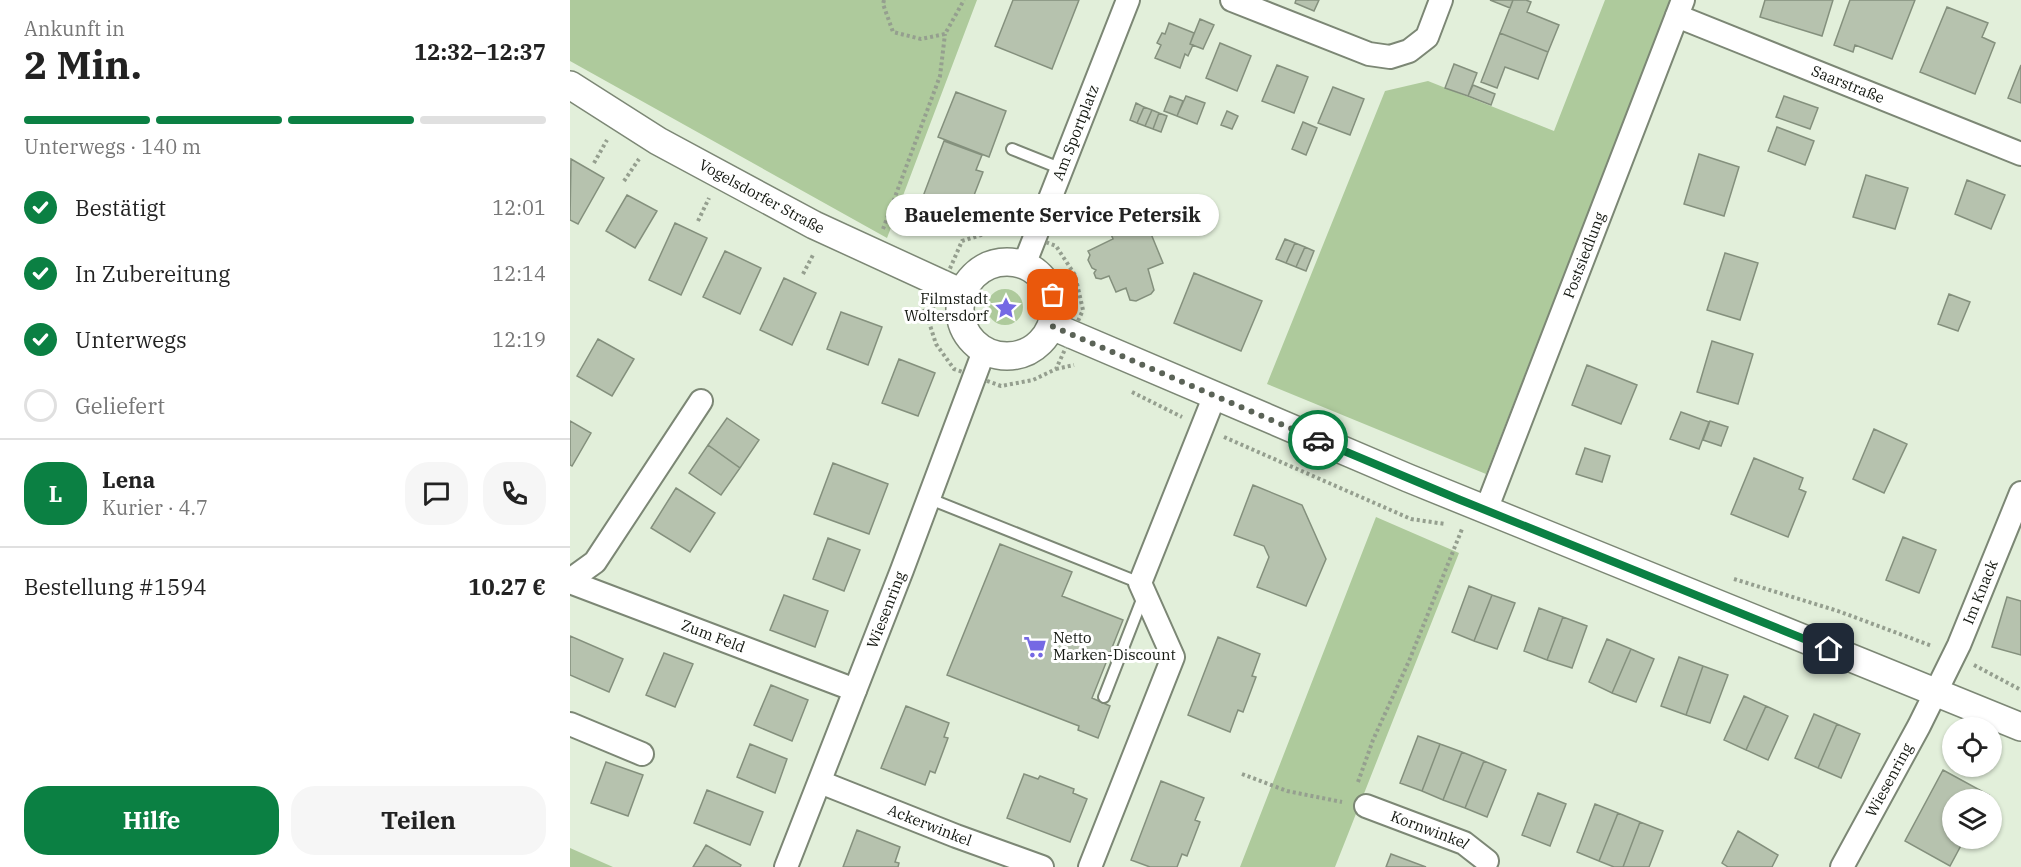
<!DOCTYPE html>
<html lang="de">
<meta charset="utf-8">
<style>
:root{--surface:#fff;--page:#f6f6f6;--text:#222;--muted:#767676;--line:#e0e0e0;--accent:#0b8043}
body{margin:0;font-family:"IBM Plex Serif",serif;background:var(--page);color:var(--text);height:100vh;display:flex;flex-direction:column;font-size:22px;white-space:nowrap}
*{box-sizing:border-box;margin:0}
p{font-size:20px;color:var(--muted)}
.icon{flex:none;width:33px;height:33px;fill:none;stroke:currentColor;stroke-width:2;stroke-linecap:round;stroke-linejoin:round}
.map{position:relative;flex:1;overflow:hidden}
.side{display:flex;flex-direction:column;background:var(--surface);width:570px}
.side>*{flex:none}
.fabs{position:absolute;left:1372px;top:717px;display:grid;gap:12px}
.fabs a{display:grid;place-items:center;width:60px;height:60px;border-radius:50%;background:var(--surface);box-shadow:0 2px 4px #0004;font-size:30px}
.pin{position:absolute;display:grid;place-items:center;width:51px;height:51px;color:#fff;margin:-26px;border-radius:12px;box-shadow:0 3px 9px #0006}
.courier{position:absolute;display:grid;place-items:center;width:60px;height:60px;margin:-30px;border:4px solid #0b8043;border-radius:50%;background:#fff;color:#222;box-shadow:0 2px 8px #0007}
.bubble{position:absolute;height:42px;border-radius:21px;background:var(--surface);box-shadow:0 2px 4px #0004;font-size:20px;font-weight:700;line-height:42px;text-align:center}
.head em{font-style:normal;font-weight:700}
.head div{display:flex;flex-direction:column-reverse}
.head{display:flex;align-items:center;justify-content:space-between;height:102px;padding:0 24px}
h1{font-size:39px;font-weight:700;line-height:45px}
.bar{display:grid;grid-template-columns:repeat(4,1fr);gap:9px 6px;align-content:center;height:72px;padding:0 24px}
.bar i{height:8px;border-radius:4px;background:var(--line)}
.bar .on{background:var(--accent)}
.bar p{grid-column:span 4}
.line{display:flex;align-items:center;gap:15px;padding:0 24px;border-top:2px solid var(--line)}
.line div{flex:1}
.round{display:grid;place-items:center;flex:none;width:63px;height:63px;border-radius:24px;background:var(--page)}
ol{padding:0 24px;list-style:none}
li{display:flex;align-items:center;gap:18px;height:66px}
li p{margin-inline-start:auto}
li .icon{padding:6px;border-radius:50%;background:var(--accent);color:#fff;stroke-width:4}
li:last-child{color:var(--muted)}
li i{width:33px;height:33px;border:3px solid var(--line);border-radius:50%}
.cta{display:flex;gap:12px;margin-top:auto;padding:12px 24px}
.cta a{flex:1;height:69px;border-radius:24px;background:var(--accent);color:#fff;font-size:24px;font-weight:700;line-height:69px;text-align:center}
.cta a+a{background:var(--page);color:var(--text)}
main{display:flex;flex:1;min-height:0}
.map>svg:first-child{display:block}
.green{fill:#aeca9c}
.building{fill:#b6c2ae;stroke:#84907d;stroke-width:1.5}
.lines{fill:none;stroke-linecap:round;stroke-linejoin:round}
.service-casing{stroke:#7c8775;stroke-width:14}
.minor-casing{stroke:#7c8775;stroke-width:26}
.tertiary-casing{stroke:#7c8775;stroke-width:30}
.path{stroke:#959f8f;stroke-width:4;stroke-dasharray:3 3;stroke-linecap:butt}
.service{stroke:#fff;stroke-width:10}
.minor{stroke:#fff;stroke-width:22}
.tertiary{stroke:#fff;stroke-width:27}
.done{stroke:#5b6357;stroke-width:6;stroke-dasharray:0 10.8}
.route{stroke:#0b8043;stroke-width:8}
.labels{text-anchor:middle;stroke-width:6;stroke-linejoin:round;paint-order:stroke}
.street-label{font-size:15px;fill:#131710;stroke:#fff}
.poi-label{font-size:15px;fill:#131710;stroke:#fff;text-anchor:end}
</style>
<main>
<section class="side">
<div class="head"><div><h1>2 Min.</h1><p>Ankunft in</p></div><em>12:32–12:37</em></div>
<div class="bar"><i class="on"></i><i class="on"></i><i class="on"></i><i></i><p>Unterwegs · 140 m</p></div>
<ol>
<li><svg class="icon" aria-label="check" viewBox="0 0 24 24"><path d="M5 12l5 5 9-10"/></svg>Bestätigt<p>12:01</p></li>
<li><svg class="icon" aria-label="check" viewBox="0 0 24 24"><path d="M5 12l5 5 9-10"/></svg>In Zubereitung<p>12:14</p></li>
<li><svg class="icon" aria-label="check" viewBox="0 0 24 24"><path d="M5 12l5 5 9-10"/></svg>Unterwegs<p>12:19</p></li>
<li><i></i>Geliefert</li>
</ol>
<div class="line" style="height:108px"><b class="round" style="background:var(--accent);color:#fff">L</b><div><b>Lena</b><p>Kurier · 4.7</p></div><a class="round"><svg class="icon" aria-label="chat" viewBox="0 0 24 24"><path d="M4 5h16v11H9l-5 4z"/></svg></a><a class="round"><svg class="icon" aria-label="phone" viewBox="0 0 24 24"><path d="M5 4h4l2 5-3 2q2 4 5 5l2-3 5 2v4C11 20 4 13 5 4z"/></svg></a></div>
<div class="line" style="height:78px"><div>Bestellung #1594</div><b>10.27 €</b></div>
<div class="cta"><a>Hilfe</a><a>Teilen</a></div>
</section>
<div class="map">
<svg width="1451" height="867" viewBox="0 0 1451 867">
<rect width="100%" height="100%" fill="#e2efda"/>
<!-- green -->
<path class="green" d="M0,0h407l-90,238 -317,-177z
M1035,0h66l-185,474 -219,-90 118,-293 43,-10 126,50z
M417 307a18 18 0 1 1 36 0a18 18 0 1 1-36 0Z
M806,517l83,36 -124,314h-95z
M0,848l43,19h-43z"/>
<!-- building -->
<path class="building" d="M443,0h66l-27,69 -57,-23z
M726,0h23l-5,11 -19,-8z
M920,0h23l-3,8z
M943,0h13l5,2 -4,10 32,13 -11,27 -48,-19z
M1195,0h68l-11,36 -62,-19z
M1280,0h65l-23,59 -37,-14 -2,7 -19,-7z
M1377,7l41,16 -6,14 13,6 -20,51 -55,-22z
M630,19l14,6 -11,24 -13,-5z
M599,23l25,10 -4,11 3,1 -5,11 -3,-2 -5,14 -25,-10 6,-13 -4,-2 5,-10 3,1z
M930,33l48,19 -10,27 -33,-12 -8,21 -16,-6z
M650,43l31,13 -14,35 -31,-13z
M884,64l23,9 -9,23 -23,-8z
M707,65l31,12 -14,36 -32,-12z
M1451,65v38l-13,-5z
M903,85l22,9 -4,11 -23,-9z
M763,87l31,12 -14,36 -32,-12z
M386,92l50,19 -17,46 -51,-20z
M600,96l13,5 -6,15 -13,-5z
M616,96l19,7 -8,21 -20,-8z
M1214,96l34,12 -8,21 -34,-12z
M566,103l8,4 -7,16 -7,-3z
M574,107l8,3 -7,16 -8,-3z
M582,110l7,3 -6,16 -8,-3z
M657,111l11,5 -6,13 -11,-4z
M589,113l8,3 -6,16 -8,-3z
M733,122l14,6 -11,27 -14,-6z
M1207,127l37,14 -9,24 -37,-14z
M374,141l38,14 -6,15 7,2 -17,44 -7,-3 -3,8 -37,-14z
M1129,154l40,13 -15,49 -40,-12z
M1,159l33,19 -26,46 -8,-4z
M1296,175l42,13 -13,41 -42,-12z
M1397,180l38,15 -14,34 -36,-15z
M57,195l30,16 -22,37 -29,-17z
M556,220l8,15 15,-6 14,34 -15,6 6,21 -3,4 -15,7 -6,-1 -4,-12 -10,4 -7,-16 -8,3 -5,-1 -2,-5 2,-3 -4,-2 -4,-8 2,-5 -2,-4 25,-12 -5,-12z
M105,223l32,15 -26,57 -32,-15z
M715,239l10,4 -9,20 -10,-4z
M725,243l10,4 -9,20 -10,-4z
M735,247l9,4 -8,20 -10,-4z
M155,251l36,17 -21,46 -37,-17z
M1155,253l33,10 -18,57 -33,-10z
M624,273l68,28 -21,50 -67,-28z
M214,278l32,15 -24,52 -32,-15z
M1379,294l21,8 -12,29 -20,-7z
M271,312l41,15 -14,38 -41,-16z
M28,339l36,20 -22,37 -35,-20z
M1142,341l41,13 -15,50 -41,-12z
M329,359l36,14 -17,43 -36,-13z
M1017,365l50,20 -16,39 -49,-19z
M1111,412l28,10 -10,27 -29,-10z
M157,418l32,22 -19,28 -32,-23z
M0,421l21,12 -19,33 -2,-1z
M1140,421l18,6 -7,19 -18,-6z
M1304,429l33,15 -23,49 -31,-14z
M138,445l32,23 -19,27 -32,-22z
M1015,448l25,8 -8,26 -26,-8z
M1184,458l49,20 -4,11 7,3 -18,45 -57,-23z
M263,463l55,21 -19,50 -55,-20z
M683,485l49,20 24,54 -20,47 -49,-19 12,-30 -5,-11 -30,-11z
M106,488l39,25 -25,39 -39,-24z
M1333,537l33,13 -17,43 -33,-13z
M258,538l32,12 -16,41 -31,-12z
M430,544l72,28 -10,24 61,24 -31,78 18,8 -12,32 -20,-8 1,-4 -132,-51z
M899,586l23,9 -18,46 -22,-9z
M214,595l44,16 -13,36 -45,-17z
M922,595l23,8 -18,46 -23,-8z
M1437,597l14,4v54l-29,-8z
M969,608l24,9 -16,43 -23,-9z
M993,617l24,9 -15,42 -25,-8z
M0,636l53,23 -14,33 -39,-17z
M648,637l42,17 -8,22 4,1 -13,35 -5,-2 -8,22 -42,-17z
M1037,639l24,10 -19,44 -23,-11z
M1061,649l23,10 -18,43 -24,-9z
M94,653l29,11 -18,43 -29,-12z
M1109,657l24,9 -17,49 -25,-9z
M1133,666l25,9 -18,48 -24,-8z
M201,685l37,15 -16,41 -38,-16z
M1174,696l22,10 -20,44 -22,-10z
M336,706l43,17 -5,14 4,1 -13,35 -5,-2 -5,14 -44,-17z
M1196,706l22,10 -20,44 -22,-10z
M1244,714l23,10 -19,44 -23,-10z
M1267,724l23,10 -19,44 -23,-10z
M848,736l22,8 -18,47 -22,-8z
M180,744l37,15 -12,34 -38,-16z
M870,744l22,8 -19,48 -21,-9z
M892,752l22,9 -19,47 -22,-8z
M914,761l22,9 -19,47 -22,-9z
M36,762l37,13 -15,41 -37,-13z
M1373,770l46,25 -2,5h-34v38h12l-15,28 -45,-25z
M454,774l14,5 2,-3 34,13 -1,4 14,6 -17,43 -63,-24z
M591,781l43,17 -9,22 5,2 -13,34 -5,-2 -5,13h-27l-19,-7z
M137,790l56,22 -13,33 -56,-22z
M968,793l28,11 -16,42 -28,-11z
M1025,804l23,9 -19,48 -22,-9z
M1048,813l22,9 -17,45h-9l-15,-6z
M1070,822l23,9 -14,36h-26z
M287,830l43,17 -5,15 4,1 -1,4h-55z
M1168,831l40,24 -6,12h-44l-6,-4z
M136,845l35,20 -1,2h-47z
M821,854l35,13h-40z"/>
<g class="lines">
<!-- service casing -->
<g class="service-casing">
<path id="service" d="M442,149l50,20
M360,499l210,84
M534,697l39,-100"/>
</g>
<!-- minor casing -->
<g class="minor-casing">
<g id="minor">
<path d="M662,0l137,54 21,3 19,-6 18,-14 14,-37"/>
<path id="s1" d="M1107,16l344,138"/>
<path id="s2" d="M454,265l104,-265"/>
<path id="s3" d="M916,510l197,-510"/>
<path d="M0,580l25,-18 106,-161"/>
<path id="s4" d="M0,582l285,108"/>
<path d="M0,724l72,30"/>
<path id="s5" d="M250,782l136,54 86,31"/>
<path id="s6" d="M796,806l98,37 23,18"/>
<path id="s7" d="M216,867l116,-297 82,-219"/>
<path d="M520,867l83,-210 -33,-74 75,-188"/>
<path id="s8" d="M1272,867l77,-141 40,-81 62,-152"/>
</g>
</g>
<!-- tertiary casing -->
<g class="tertiary-casing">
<g id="tertiary">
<path id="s9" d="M0,85l88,56 156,84 148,68"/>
<circle cx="437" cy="309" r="47"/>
<path d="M482,326l356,152 613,249"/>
</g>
</g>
<!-- path -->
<path class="path" d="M314,0l-1,4 10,28 28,7 24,-5 19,-34
M24,163l13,-23
M54,181l15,-22
M128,221l11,-23
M437,227l49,19 19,29 8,35 -27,59 -23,11 -32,6 -47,-17 -18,-25 -8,-25 34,-78z
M313,229l57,-153 5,-42
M233,274l11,-21
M350,304l8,14
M486,369l18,-4
M562,392l50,25
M654,437l187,82 34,5
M1164,579l104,32 94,35
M1404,665l47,25
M672,774l45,17 55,11
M788,782l15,-42 36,-79 53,-132"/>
<!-- service -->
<use href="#service" class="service"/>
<!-- minor -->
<use href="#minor" class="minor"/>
<!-- tertiary -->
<use href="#tertiary" class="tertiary"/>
</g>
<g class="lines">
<!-- done -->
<path class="done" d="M483,295l2,15 -3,16 266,114"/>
<!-- route -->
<path class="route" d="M748,440l140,59 371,150"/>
</g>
<!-- icons -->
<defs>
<g id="sight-bare" transform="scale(1.8)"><path d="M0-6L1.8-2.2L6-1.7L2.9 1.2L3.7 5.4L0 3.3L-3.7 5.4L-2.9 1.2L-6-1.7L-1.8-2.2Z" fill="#7569e4" stroke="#fff" stroke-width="2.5" paint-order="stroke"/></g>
<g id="supermarket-bare" transform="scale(1.8)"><path d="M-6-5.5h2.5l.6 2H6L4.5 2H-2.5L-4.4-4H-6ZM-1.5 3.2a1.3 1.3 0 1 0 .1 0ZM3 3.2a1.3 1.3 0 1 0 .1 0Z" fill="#7569e4" stroke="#fff" stroke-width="2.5" paint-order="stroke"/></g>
</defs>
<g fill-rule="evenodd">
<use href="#sight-bare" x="436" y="308"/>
<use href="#supermarket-bare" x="465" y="647"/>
</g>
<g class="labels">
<!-- street labels -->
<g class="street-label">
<text dy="5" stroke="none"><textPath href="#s1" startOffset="184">Saarstraße</textPath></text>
<text dy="5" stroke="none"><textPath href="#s2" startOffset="142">Am Sportplatz</textPath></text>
<text dy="5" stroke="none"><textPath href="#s9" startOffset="222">Vogelsdorfer Straße</textPath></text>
<text dy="5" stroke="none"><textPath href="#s3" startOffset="273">Postsiedlung</textPath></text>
<text dy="5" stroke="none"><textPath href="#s8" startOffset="308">Im Knack</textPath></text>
<text dy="5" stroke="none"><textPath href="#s7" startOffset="276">Wiesenring</textPath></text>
<text dy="5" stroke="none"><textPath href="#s4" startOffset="153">Zum Feld</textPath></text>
<text dy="5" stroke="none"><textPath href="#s8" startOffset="99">Wiesenring</textPath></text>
<text dy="5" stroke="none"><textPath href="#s5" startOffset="118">Ackerwinkel</textPath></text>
<text dy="5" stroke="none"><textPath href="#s6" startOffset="68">Kornwinkel</textPath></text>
</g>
<!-- poi labels -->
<g class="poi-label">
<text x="418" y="304">Filmstadt<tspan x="418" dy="17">Woltersdorf</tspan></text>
<text x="483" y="643" text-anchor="start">Netto<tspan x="483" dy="17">Marken-Discount</tspan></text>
</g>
</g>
</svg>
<div class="fabs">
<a><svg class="icon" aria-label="locate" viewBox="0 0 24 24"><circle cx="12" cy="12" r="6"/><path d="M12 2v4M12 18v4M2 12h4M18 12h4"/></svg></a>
<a><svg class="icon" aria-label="layers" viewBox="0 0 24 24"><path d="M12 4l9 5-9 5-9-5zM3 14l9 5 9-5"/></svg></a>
</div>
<div class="pin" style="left:483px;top:295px;background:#ea580c"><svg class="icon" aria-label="bag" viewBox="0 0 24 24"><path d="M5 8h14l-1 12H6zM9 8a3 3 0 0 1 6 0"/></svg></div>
<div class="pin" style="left:1259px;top:649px;background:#1f2937"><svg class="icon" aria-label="home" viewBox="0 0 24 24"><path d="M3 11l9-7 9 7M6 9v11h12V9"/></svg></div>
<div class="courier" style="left:748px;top:440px"><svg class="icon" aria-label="car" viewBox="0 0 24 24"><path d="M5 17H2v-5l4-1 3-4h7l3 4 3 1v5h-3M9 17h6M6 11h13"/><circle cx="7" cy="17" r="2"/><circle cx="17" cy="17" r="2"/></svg></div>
<div class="bubble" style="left:316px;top:194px;width:333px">Bauelemente Service Petersik</div>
</div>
</main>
